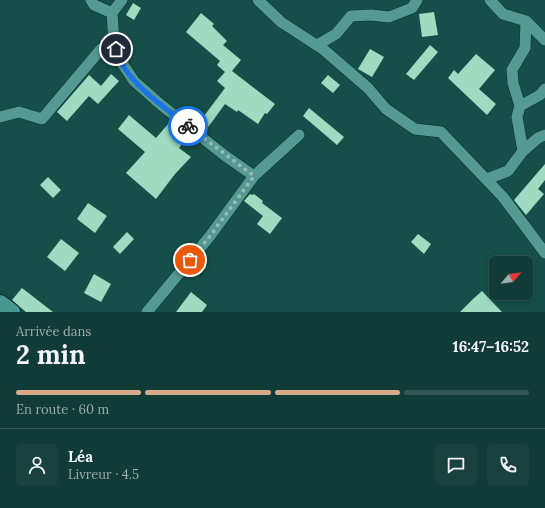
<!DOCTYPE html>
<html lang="fr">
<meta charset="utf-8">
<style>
:root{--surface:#103b37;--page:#19423f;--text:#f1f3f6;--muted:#9cadad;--line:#305552;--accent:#d6ab8b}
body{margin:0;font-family:Lora,serif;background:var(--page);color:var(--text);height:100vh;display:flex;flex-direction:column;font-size:15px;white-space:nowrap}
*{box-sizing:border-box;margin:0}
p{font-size:13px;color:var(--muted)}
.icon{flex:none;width:22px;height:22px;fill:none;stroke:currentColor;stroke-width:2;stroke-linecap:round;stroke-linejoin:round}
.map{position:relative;height:312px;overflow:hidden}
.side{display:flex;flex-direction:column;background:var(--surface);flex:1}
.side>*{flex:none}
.needle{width:26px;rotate:62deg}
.controls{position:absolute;left:489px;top:256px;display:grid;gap:8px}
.controls a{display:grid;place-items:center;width:44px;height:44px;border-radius:6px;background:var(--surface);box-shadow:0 2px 6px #0003,0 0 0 1px var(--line);font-size:20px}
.pin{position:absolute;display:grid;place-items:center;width:34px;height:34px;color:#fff;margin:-17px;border:2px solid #fff;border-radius:50%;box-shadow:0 1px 4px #0007}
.courier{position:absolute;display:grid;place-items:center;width:40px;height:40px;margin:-20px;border:3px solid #1a73e8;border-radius:50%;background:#fff;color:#222;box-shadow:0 1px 5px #0007}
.overview em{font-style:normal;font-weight:800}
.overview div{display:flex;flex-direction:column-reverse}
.overview{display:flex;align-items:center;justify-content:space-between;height:68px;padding:0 16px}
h1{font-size:26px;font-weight:800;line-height:30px}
.bar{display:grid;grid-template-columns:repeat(4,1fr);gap:6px 4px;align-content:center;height:48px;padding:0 16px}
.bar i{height:5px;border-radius:3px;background:var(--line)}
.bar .current{background:var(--accent)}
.bar p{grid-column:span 4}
.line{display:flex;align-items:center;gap:10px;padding:0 16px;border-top:1px solid var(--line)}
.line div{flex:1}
.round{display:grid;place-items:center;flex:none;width:42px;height:42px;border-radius:6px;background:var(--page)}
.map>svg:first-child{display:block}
.building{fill:#9edbc0}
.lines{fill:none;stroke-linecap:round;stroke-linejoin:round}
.street-casing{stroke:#0b322e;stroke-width:12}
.secondary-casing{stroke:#0b322e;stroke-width:18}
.street{stroke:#549a92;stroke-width:11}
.secondary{stroke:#479890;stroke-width:16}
.done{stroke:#93beb8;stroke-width:4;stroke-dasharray:0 7.2}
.route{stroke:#1a73e8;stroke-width:5}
</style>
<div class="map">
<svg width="545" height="312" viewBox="0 0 545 312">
<rect width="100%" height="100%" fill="#164f49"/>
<!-- building -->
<path class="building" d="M133,3l8,5 -7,12 -8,-5z
M434,12l4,23 -16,2 -3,-23z
M201,13l13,11 -2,2 15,15 -4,4 18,15 -9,11 43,33 -8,10 -2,-1 -7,11 -20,-14 -1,2 -12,-8 -19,26 -8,-6 27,-36 -8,-7 8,-9 -8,-7 3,-4 -34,-29z
M430,45l8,7 -24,28 -8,-6z
M370,49l14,8 -12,20 -14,-8z
M476,54l19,16 -16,19 17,15 -9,11 -39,-37 6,-8 4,4z
M111,74l8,7 -21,23 -9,-8 -22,25 -10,-9 32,-37 12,11z
M328,75l12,10 -7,8 -12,-10z
M309,108l35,29 -7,8 -34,-29z
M129,115l27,23 13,-15 18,15 -8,10 12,9 -16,17 -19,25 -30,-26 19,-21 -27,-23z
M545,164v16l-7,9 6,5 -18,21 -12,-15z
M48,177l13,13 -8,8 -13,-13z
M250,194l2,1 2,-1 9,7 -1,2 20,15 -12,16 -13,-10 6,-8 -19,-15z
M88,203l19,13 -12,17 -18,-14z
M127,232l7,7 -14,15 -7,-7z
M418,234l13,10 -7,10 -13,-12z
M61,239l18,14 -14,18 -18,-14z
M94,274l17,10 -10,18 -17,-9z
M22,288l31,24h-27l-6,-5 -8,-7z
M482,291l20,21h-42l13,-13z
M191,292l16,13 -5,7h-26z"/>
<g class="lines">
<!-- street casing -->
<g class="street-casing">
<path id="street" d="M91,0l3,5 18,8
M258,0l23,22 43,28 44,38 18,21 29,20 26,3 62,65 42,56
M490,0l13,14 23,7 19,19
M114,42l4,15 16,24 26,23 64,51 30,21
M317,45l19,-11 15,-18 20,-1 18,2 23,-9 5,-8
M520,106l20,-11 5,-6
M0,117l19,-5 23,7 59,-70 13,-7 -2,-29 10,-13
M523,151l15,-13 7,-3
M487,179l21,-8 15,-20 -6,-34 3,-11 -7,-23 -1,-13 13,-22 1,-27
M147,312l63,-76 44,-60 45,-41"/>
</g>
<!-- secondary casing -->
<g class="secondary-casing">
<path id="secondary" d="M0,303l12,9"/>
</g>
<!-- street -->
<use href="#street" class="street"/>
<!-- secondary -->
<use href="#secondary" class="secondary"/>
</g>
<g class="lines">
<!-- done -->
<path class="done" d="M188,126l66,50 -44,60 -20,24"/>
<!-- route -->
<path class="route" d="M116,49c8,33 48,57 72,77"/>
</g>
</svg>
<div class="controls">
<a><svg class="needle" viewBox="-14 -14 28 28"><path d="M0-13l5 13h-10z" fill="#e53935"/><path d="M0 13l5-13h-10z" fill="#9cadad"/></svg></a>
</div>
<div class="pin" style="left:190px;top:260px;background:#ea580c"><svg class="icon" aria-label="bag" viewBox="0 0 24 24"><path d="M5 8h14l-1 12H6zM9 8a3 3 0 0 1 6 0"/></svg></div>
<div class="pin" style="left:116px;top:49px;background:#1f2937"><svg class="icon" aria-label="home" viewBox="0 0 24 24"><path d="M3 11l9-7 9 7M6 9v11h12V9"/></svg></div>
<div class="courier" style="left:188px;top:126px"><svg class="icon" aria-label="bike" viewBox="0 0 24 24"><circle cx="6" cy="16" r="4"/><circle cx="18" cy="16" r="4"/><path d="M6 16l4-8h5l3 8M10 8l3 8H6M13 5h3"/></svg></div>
</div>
<section class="side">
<div class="overview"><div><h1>2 min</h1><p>Arrivée dans</p></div><em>16:47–16:52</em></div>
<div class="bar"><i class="current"></i><i class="current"></i><i class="current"></i><i></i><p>En route · 60 m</p></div>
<div class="line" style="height:72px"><a class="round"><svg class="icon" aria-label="person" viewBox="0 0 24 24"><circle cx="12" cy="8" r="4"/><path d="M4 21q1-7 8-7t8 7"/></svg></a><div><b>Léa</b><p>Livreur · 4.5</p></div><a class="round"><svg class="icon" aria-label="chat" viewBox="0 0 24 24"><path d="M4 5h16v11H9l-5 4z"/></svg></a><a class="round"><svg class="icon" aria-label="phone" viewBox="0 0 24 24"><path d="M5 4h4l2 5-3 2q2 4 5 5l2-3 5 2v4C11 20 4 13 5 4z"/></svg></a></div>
</section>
